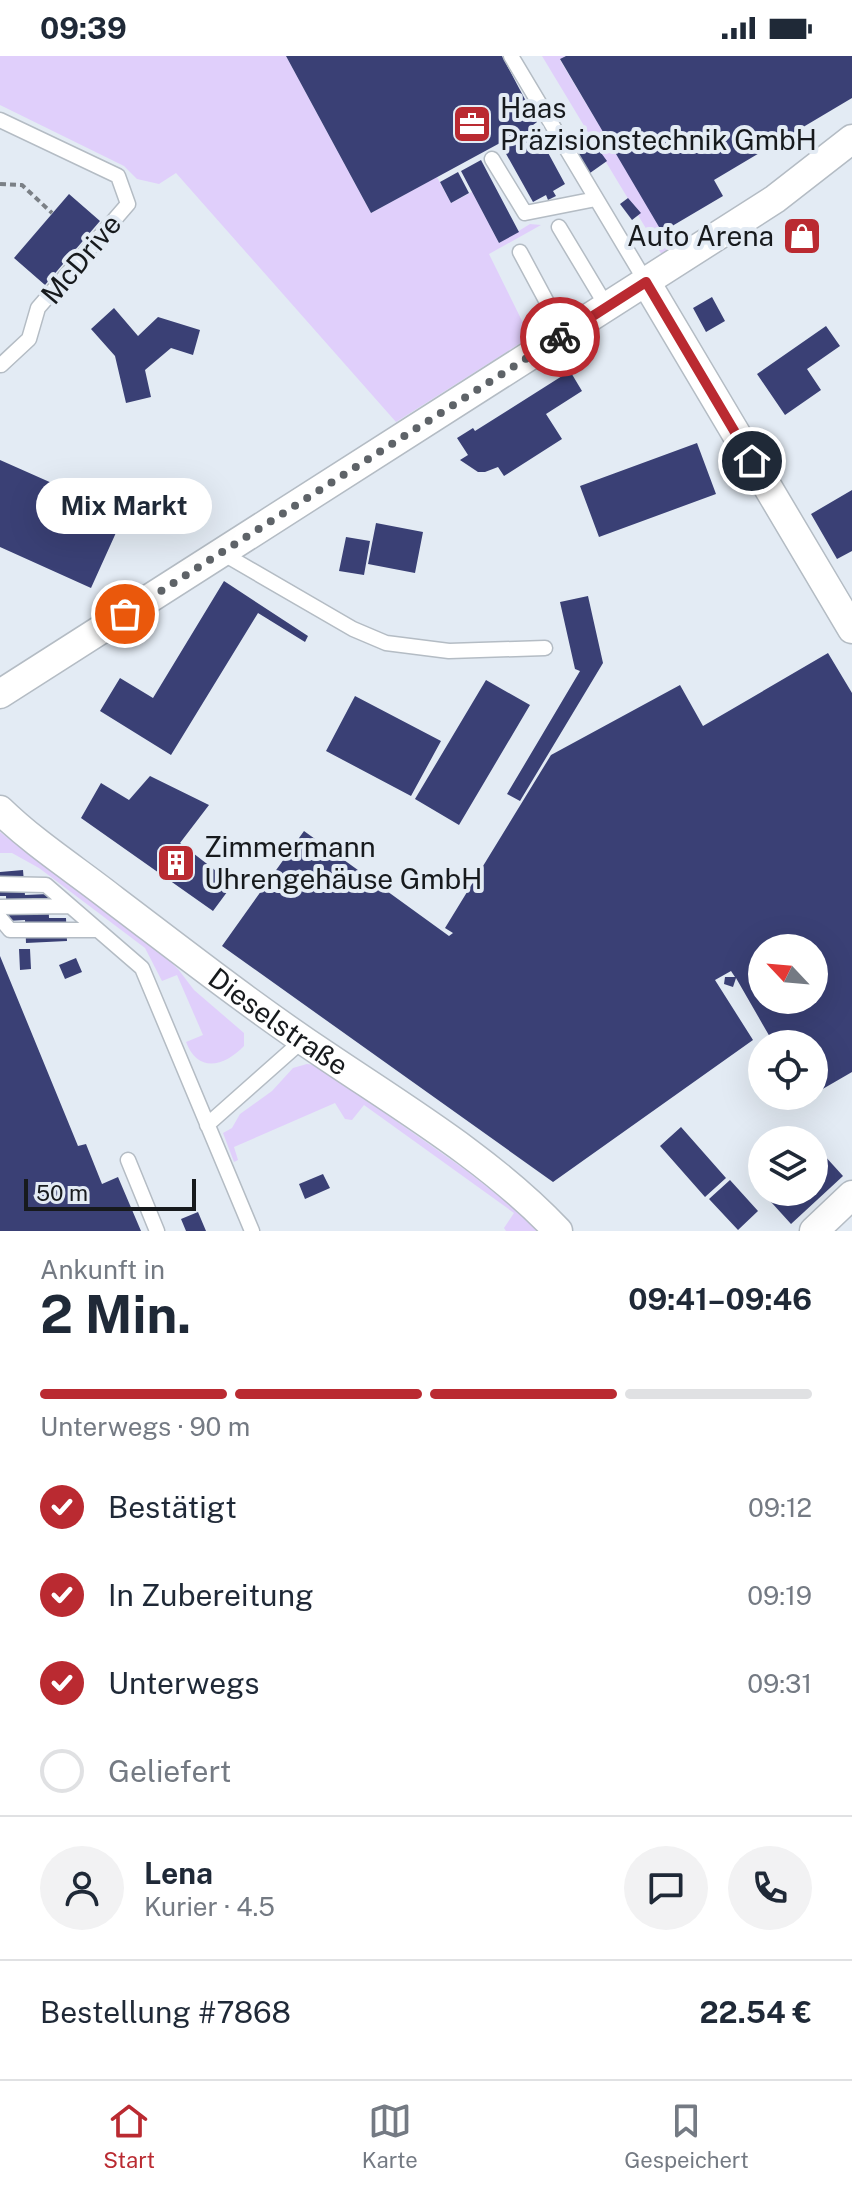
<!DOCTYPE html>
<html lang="de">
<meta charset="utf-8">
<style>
:root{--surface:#fff;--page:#f2f2f3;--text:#1f2937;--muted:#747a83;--line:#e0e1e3;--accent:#ba2a31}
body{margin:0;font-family:"Public Sans",sans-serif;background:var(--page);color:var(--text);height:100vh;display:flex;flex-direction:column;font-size:30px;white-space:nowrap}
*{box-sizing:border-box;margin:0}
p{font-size:26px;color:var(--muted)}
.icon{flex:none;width:44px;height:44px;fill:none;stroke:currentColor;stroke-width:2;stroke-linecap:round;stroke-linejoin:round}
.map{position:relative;height:1175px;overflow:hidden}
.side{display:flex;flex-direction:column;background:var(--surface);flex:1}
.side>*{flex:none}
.needle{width:52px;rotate:296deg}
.tools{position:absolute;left:748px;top:878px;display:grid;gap:16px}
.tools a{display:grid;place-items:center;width:80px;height:80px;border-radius:50%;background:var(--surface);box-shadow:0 8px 32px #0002;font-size:40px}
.scale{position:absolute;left:24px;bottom:20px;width:172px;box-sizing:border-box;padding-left:8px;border:4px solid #171a1d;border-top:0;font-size:22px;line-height:28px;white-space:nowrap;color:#171a1d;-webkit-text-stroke:6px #e3ebf4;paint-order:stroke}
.pin{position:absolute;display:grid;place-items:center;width:68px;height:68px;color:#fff;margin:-34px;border:4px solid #fff;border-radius:50%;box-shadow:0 2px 8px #0007}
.courier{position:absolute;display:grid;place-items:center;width:80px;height:80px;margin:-40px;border:6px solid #ba2a31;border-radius:50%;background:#fff;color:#222;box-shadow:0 2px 10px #0007}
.bubble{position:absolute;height:56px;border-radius:28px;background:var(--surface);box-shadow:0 8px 32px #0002;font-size:26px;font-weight:700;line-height:56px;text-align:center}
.overview em{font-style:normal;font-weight:700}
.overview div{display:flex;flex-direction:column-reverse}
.overview{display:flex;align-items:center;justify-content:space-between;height:136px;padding:0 40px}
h1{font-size:52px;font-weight:700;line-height:60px}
.bar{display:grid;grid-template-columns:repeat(4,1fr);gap:12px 8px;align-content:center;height:96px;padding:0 40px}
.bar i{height:10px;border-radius:6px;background:var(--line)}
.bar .selected{background:var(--accent)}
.bar p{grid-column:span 4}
.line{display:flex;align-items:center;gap:20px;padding:0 40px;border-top:2px solid var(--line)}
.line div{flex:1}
.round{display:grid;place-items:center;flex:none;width:84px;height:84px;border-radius:42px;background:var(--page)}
ol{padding:0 40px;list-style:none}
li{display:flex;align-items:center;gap:24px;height:88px}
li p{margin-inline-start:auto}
li .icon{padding:8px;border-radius:50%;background:var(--accent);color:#fff;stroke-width:4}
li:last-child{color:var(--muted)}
li i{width:44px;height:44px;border:4px solid var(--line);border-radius:50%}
.status{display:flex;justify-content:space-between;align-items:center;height:56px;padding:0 40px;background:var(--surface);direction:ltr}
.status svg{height:22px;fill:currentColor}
.tabs{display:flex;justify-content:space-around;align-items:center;height:112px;border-top:2px solid var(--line);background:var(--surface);font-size:22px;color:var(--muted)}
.tabs a{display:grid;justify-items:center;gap:4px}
.tabs .selected{color:var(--accent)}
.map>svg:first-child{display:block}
.green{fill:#e0cffb}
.building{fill:#3a4075;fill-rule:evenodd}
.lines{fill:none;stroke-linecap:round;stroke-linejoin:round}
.service-casing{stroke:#b4bcc4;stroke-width:17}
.minor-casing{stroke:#b4bcc4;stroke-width:31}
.path{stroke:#7b8086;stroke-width:4;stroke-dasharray:6 4;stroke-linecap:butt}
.service{stroke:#fff;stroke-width:14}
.minor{stroke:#fff;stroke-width:28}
.done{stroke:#5e6368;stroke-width:8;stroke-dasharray:0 14.4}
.route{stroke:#ba2a31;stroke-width:10}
.labels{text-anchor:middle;stroke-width:8;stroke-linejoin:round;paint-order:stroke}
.poi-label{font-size:28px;fill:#171a1d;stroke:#e3ebf4;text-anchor:start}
.street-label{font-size:28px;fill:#171a1d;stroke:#e3ebf4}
</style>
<div class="status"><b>09:39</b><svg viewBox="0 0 49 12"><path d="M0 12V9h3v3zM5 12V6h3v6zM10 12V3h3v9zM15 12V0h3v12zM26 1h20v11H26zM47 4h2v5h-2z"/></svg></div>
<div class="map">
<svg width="852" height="1175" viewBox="0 0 852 1175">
<rect width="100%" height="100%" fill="#e3ebf4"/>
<!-- green -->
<path class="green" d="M0,0h286l85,157 66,-36 14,26 21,-11 27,51 31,-19 11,1 -52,29 41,83 -134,85 -220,-249 -17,11 -22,-5 -13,-13 -124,-61z
M542,0h23l-5,4 113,189 -11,6z
M0,776l163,123 15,14 16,21 50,43v13c-19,20 -46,28 -58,-4l17,-7 -26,-60 -15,6 -17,-33 -106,-80 -27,-15h-12z
M307,1008l8,1 16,10 136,96 76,60h-37l-2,-3 10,-15 -150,-108 -12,15 -7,-1 -10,-16 -101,44 4,13 -4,2 -11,-29 9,-5 8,-14 32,-23 21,-23z"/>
<!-- building -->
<path class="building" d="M286,0h216l35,66 -4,3 32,59 -12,7 3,5 -8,4 -2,-5 -13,7 -33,-59 -129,70z
M566,0h286v42l-138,82 9,16 -61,36 -102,-173z
M588,79l19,26 -17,12 -19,-26z
M481,104l38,72 -20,11 -38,-72z
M458,116l11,21 -18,10 -11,-21z
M69,138l31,27 -55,64 -31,-27z
M628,142l13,15 -9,7 -12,-16z
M712,241l13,24 -19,11 -13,-24z
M114,252l24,28 20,-19 42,13 -7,25 -22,-7 -26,22 6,27 -25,6 -11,-47 -24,-27z
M826,270l14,20 -33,23 14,21 -36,25 -28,-41z
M570,315l12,20 -36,23 16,25 -58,37 -6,-9 -13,5h-7l-18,-12 8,-5 -11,-17 16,-10 2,3z
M697,387l19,51 -117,43 -19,-51z
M0,404l124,55 -33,73 -91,-41z
M852,434v61l-15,8 -26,-45z
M376,467l47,9 -8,41 -47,-9z
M346,481l24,4 -6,34 -25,-4z
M224,525l84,55 -3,6 -47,-29 -87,142 -71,-44 20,-33 33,20z
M588,540l15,67 -83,138 -13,-7 73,-123 -5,-2 -15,-67z
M828,597l24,40v379l-38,22v-50h-40l-38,-66 -3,9 -9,-3 1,-7h10l-4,-6 -16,9 38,60 -200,142 -331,-236 82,-115 145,105 4,-3 -8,-5 106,-173 129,-70 23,41zM762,892h52v52h-52z
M486,624l44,25 -71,120 -44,-26z
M355,640l86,45 -30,55 -85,-45z
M150,720l59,29 -29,38 53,41 -20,27 -132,-93 20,-35 28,17z
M23,814l2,25 23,-1 1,24h17l1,23 -41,2 -1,-23 -18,1 -1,-25h-6v-24z
M19,893h11l1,20 -11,1z
M0,900l78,190 8,-2 16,40 16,-7 23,54h-141z
M76,902l6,14 -17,7 -6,-14z
M681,1071l45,51 -21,19 -45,-51z
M814,1088l29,32 -52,48 -29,-32h52z
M323,1118l7,14 -25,11 -6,-15z
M730,1124l28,31 -20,19 -29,-31z
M198,1156l8,19h-20l-5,-12z"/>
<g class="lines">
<!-- service casing -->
<g class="service-casing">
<path id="service" d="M511,0l135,226
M0,64l118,56 10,28 -90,104 -9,31 -28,26
M492,103l33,54 71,-14
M559,171l48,80
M520,196l44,82
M222,497l131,76 33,14 63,8 96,-3
M0,828l46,1 96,83 110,263
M0,851l70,-1
M0,862l10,12h88
M207,1069l96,-85
M128,1104l29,71"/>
</g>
<!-- minor casing -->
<g class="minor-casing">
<g id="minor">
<path d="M646,226l206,347"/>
<path d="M0,638l775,-495 77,-60"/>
<path id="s1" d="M0,754c35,34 76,60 114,90 70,53 139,107 211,155 80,54 167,106 233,176"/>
<path d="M814,1175l38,-36"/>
</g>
</g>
<!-- path -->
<path class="path" d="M0,128l22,1 30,28"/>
<!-- service -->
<use href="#service" class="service"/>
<!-- minor -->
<use href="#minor" class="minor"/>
</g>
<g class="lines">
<!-- done -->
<path class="done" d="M125,558l435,-277"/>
<!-- route -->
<path class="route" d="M560,281l86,-55 106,179"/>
</g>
<!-- icons -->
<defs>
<g id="office-square" transform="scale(2)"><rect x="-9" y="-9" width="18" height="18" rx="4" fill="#ba2a31" stroke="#e3ebf4"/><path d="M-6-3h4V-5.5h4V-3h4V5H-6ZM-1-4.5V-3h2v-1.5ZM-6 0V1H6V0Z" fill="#fff"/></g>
<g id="shop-square" transform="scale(2)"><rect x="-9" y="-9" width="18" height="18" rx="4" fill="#ba2a31" stroke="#e3ebf4"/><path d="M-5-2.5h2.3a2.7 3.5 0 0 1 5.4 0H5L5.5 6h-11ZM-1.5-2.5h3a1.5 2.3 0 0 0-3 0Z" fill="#fff"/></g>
<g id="building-square" transform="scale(2)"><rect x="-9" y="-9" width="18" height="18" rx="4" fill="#ba2a31" stroke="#e3ebf4"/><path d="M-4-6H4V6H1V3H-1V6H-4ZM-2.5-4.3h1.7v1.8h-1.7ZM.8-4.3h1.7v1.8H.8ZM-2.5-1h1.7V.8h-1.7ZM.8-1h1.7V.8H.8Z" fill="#fff"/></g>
</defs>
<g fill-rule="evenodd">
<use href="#office-square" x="472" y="68"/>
<use href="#shop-square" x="802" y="180"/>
<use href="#building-square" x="176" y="807"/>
</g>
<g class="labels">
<!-- poi labels -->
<g class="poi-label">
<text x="500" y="62">Haas<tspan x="500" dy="32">Präzisionstechnik GmbH</tspan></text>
<text x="774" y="190" text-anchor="end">Auto Arena</text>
<text x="204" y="801">Zimmermann<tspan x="204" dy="32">Uhrengehäuse GmbH</tspan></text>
</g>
<!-- street labels -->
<g class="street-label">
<text transform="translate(81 203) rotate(-50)" y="10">McDrive</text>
<text dy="10" stroke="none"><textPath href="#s1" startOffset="350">Dieselstraße</textPath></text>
</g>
</g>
</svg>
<div class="tools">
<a><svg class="needle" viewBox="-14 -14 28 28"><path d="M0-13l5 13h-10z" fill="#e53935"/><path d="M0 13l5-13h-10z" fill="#747a83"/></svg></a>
<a><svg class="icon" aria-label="locate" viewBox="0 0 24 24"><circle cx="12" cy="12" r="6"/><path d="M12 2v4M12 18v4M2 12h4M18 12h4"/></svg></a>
<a><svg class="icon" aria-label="layers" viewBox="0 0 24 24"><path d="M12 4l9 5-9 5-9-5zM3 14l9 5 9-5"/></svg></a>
</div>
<div class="scale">50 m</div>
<div class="pin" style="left:125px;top:558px;background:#ea580c"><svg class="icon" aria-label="bag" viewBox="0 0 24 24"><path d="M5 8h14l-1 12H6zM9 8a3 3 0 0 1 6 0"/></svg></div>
<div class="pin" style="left:752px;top:405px;background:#1f2937"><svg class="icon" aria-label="home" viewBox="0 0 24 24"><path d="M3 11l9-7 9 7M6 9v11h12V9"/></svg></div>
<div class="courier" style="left:560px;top:281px"><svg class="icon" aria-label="bike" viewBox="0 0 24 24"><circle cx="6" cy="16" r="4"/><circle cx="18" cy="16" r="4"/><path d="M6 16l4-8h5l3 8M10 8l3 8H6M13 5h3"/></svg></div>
<div class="bubble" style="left:36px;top:422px;width:176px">Mix Markt</div>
</div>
<section class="side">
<div class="overview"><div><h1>2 Min.</h1><p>Ankunft in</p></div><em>09:41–09:46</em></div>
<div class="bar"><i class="selected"></i><i class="selected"></i><i class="selected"></i><i></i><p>Unterwegs · 90 m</p></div>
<ol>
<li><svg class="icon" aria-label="check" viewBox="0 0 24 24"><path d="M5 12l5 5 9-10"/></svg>Bestätigt<p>09:12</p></li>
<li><svg class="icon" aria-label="check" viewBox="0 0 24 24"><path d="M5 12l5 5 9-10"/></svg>In Zubereitung<p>09:19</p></li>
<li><svg class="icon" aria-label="check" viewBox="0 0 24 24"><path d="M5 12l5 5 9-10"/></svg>Unterwegs<p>09:31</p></li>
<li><i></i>Geliefert</li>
</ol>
<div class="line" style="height:144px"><a class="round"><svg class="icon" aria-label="person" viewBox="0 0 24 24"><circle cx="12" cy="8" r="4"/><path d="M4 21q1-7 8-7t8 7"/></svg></a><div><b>Lena</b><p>Kurier · 4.5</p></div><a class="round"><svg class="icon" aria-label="chat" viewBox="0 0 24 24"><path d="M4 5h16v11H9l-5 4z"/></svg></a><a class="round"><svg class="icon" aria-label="phone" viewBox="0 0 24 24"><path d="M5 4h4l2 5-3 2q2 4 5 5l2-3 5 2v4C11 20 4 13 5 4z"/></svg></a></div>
<div class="line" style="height:104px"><div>Bestellung #7868</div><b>22.54 €</b></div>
</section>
<nav class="tabs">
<a class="selected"><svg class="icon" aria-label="home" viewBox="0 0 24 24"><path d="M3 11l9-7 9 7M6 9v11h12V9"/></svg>Start</a>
<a><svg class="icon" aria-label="map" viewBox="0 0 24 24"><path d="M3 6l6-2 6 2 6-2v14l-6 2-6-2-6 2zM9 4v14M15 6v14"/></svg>Karte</a>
<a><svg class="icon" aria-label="saved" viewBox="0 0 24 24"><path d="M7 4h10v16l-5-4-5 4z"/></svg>Gespeichert</a>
</nav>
